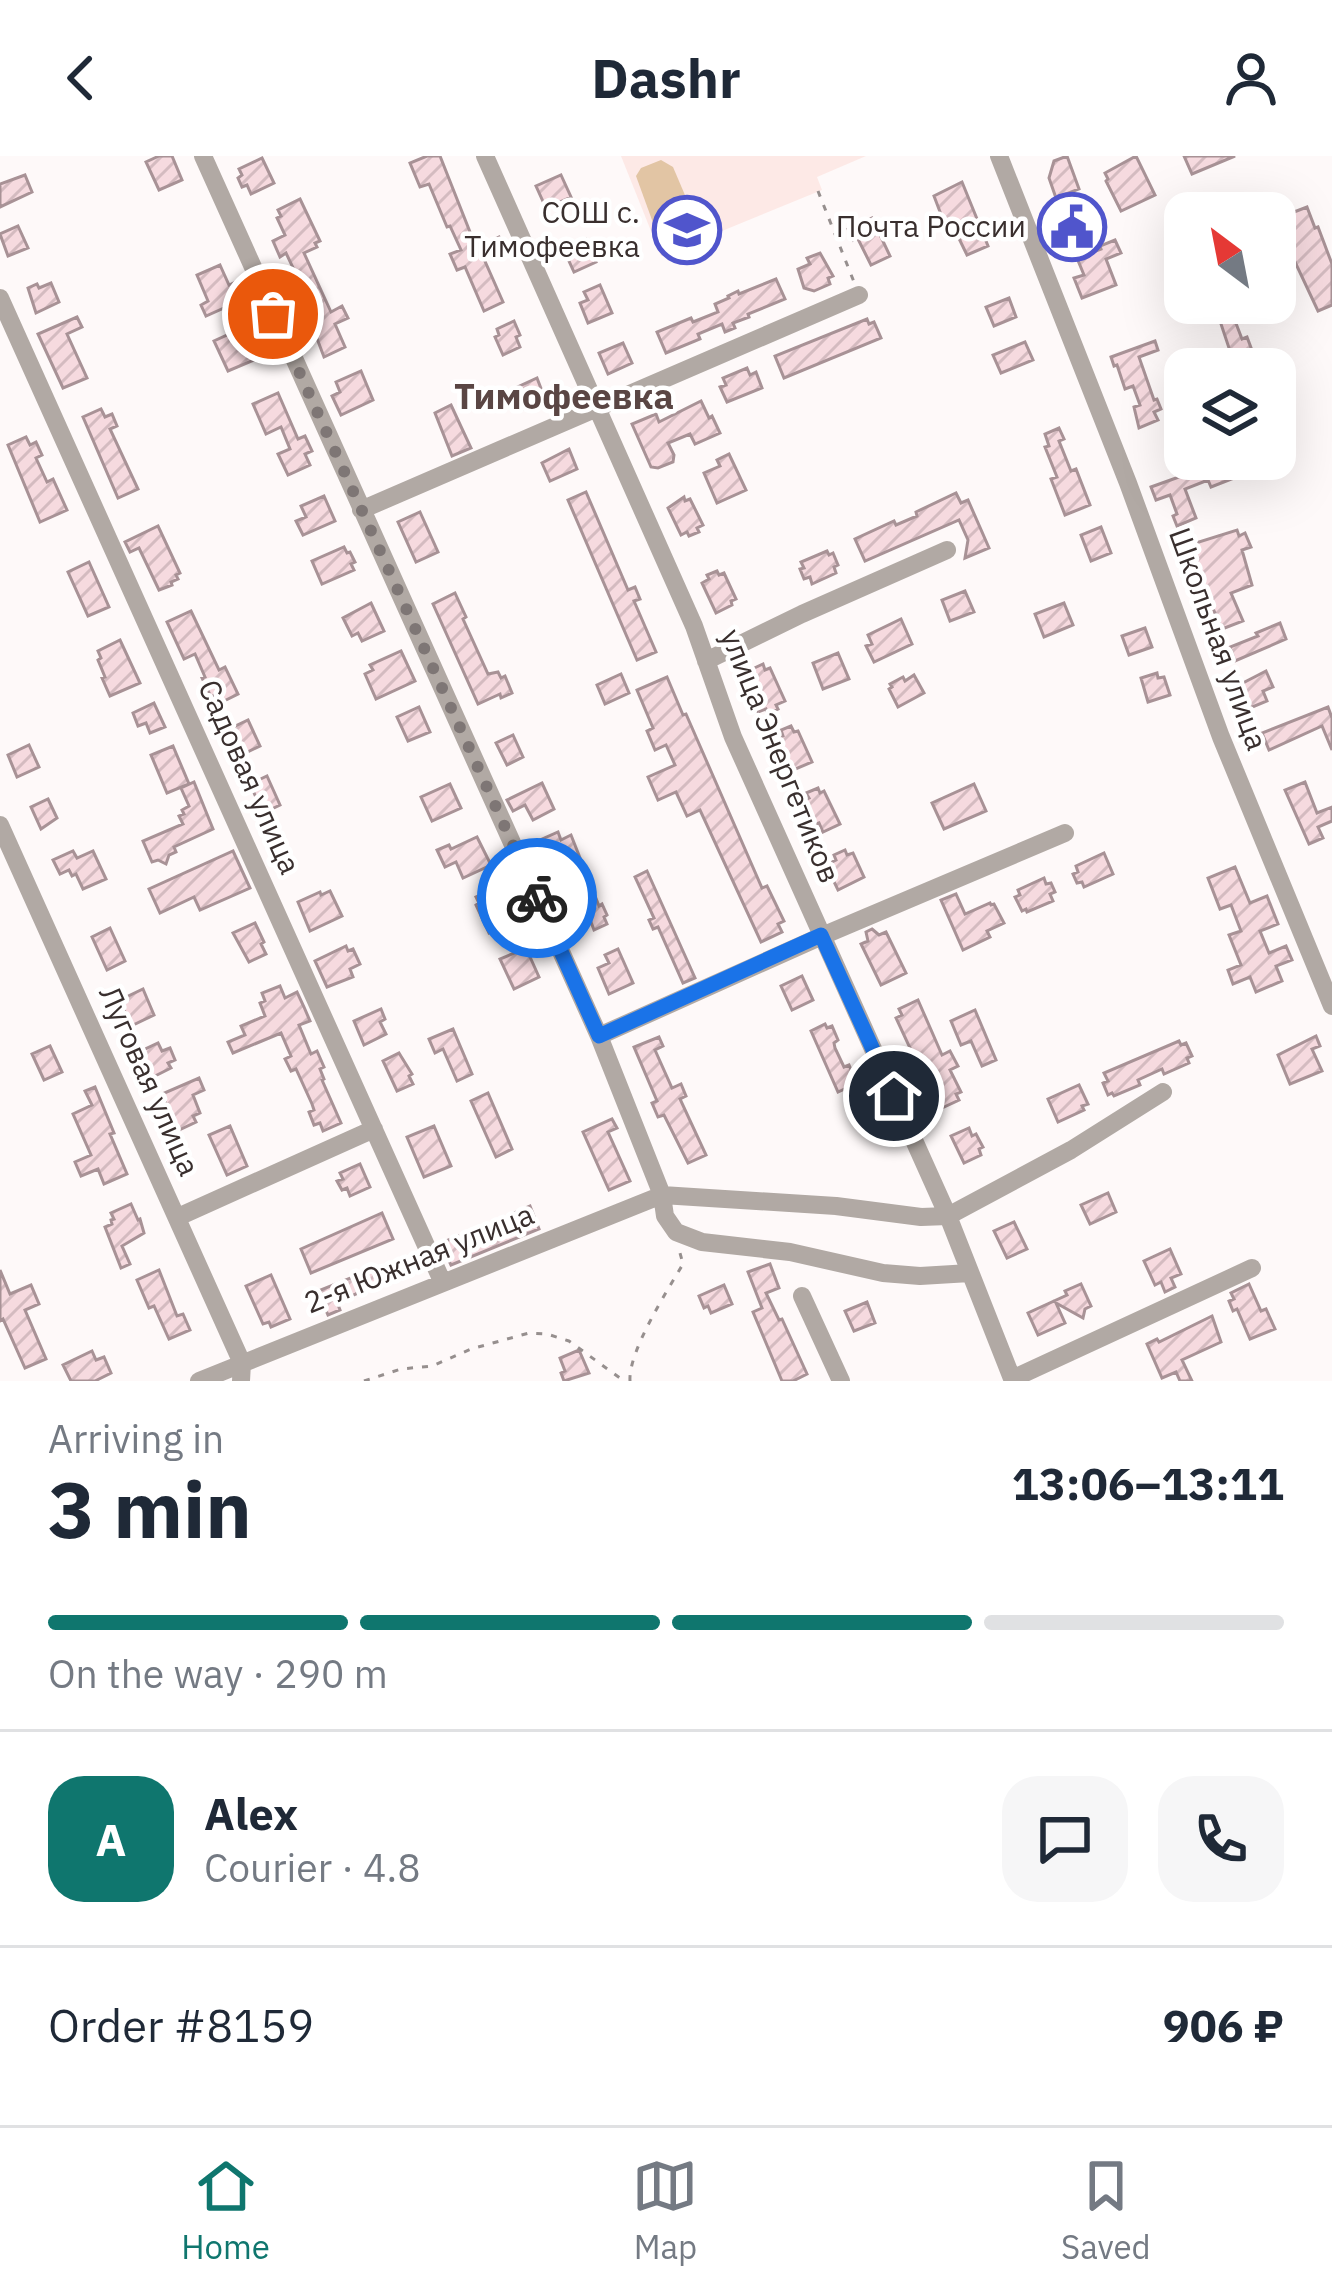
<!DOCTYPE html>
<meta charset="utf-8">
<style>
:root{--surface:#fff;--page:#f6f6f7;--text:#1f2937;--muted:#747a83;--line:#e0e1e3;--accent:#0f766e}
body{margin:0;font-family:"IBM Plex Sans",sans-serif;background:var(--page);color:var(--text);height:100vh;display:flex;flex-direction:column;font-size:45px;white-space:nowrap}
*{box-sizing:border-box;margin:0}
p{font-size:39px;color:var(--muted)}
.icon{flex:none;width:66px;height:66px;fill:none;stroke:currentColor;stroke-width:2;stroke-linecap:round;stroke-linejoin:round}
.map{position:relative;height:1225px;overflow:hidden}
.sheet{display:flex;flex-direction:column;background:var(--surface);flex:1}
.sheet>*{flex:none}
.needle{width:78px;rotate:328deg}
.fabs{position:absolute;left:1164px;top:36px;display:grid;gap:24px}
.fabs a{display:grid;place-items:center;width:132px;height:132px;border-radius:24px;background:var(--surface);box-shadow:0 12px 48px #0002;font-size:60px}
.pin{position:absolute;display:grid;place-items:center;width:102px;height:102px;color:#fff;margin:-51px;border:6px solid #fff;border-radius:50%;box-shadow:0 3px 12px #0007}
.courier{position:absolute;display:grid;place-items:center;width:120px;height:120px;margin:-60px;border:9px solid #1a73e8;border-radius:50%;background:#fff;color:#222;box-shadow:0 3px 15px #0007}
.summary em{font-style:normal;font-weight:700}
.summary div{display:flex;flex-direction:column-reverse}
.summary{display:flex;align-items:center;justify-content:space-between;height:204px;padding:0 48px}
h1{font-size:78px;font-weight:700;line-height:90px}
.bar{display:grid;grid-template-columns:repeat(4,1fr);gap:18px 12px;align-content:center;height:144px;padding:0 48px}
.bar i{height:15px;border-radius:9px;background:var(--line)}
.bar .selected{background:var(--accent)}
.bar p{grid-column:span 4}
.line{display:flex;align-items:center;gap:30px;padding:0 48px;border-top:3px solid var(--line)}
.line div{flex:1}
.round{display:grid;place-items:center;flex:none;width:126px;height:126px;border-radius:36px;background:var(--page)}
header{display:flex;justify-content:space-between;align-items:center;height:156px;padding:0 48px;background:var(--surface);font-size:54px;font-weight:700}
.tab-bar{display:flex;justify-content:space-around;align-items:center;height:168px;border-top:3px solid var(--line);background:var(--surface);font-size:33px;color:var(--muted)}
.tab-bar a{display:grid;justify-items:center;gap:6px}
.tab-bar .selected{color:var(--accent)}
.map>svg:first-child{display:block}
.built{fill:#fde9e6}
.green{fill:#e2c5a4}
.building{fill:url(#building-hatch);stroke:#a89296;stroke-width:3}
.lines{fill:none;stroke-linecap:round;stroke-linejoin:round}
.path{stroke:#968f8e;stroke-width:3;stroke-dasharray:6 9;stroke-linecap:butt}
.minor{stroke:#b1a9a4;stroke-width:18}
.done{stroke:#7e7675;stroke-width:12;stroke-dasharray:0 21.6}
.route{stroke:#1a73e8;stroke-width:15}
.labels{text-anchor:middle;stroke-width:9;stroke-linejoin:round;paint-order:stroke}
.poi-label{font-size:30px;fill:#392f2e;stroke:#fff;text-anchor:end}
.street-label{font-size:30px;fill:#392f2e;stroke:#fff}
.quarter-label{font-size:36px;font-weight:bold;fill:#5a4644;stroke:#fff}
</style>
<header><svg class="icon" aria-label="back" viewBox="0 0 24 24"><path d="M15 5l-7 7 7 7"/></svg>Dashr<svg class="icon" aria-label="person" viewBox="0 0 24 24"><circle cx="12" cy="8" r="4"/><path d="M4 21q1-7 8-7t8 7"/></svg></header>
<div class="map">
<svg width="1332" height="1225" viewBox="0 0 1332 1225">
<defs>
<pattern id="building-hatch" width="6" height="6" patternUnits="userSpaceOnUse" patternTransform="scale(3)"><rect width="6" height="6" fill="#f6dadf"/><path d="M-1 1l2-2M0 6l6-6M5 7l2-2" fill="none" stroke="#d4bbc0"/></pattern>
</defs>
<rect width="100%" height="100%" fill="#fef9f9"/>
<!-- built -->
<path class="built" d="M621,0h245l-49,21 5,13 -161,66z"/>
<!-- green -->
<path class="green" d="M661,4l12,7 23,54 -4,9 -28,11 -8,-10 -20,-55 5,-8z"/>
<!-- building -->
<path class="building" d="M159,0h13l10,24 -23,10 -13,-28z
M427,0h13l32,81 5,-2 4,10 18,-8 5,13 -20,9 19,43 -19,9 -19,-44 -8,3 -7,-16 11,-4 -11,-24 -3,1 -18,-43 -9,3 -10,-24z
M1067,0l12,33 -23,9 -7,-20 5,-17z
M1136,0l19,39 -34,16 -15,-30 2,-2 -3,-6z
M1184,0h51l-43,18z
M262,2l12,25 -23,11 -4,-9 -5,2 -4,-9 4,-3 -3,-6z
M25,19l7,17 -32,15v-23z
M561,19l10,22 -25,11 -10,-22z
M962,26l26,64 -21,9 -16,-33 -6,3 -11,-29z
M1234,38l4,13 -21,6h-35v-2z
M300,43l20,42 -5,2 2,4 -13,6 27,59 11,-6 6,12 -13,6 10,23 -21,10 -17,-45 -4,2 -16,-36 9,-4 -10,-21 -6,4 -7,-16 12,-6 -8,-17 4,-2 -3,-6z
M1307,51l8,21 3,-1 14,37v41l-14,6 -23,-49 -14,-45z
M872,62l18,38 -19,9 -14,-28 -4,3 -5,-11z
M18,70l10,22 -20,8 -8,-22z
M586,83l10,23 -22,10 -11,-24z
M1115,84l6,13 -15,6 10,26 -34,13 -8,-20 10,-3 -7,-17 24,-9 -1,-3z
M820,97l13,23 -5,2 2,6 -16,7 -10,-3 -6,-19 12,-5 -3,-6z
M220,109l9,20 9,-4 8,17 -40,18 -5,-11 7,-4 -11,-26z
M776,123l9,20 -37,15 1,3 -16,6 2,5 -10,4 -3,-8 -24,10 2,5 -34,14 -9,-21 34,-14 2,4 25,-10 -3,-8 14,-6 -1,-2 10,-5 1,3z
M51,127l8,19 -23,11 -8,-25 9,-4 2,4z
M600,129l12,28 -24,10 -8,-20 8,-3 -4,-8z
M1009,142l7,19 -22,9 -8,-19z
M1232,157l10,26 5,-2 12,32h-23l-17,-51z
M77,161l5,10 -15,7 20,44 -24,10 -25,-54z
M867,163l2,5 5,-2 7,16 -97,40 -9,-22z
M514,165l6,14 -4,2 4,10 -17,8 -8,-18 4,-2 -2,-6z
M247,170l14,31 -33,14 -14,-30z
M1155,185l3,9 -19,7 15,43 3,-1 4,10 -7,3 4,8 -19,8 -5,-21 6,-2 -7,-19 -8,3 -8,-24 -3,1 -3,-9z
M1025,186l8,18 -32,13 -8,-18z
M623,187l9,20 -24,11 -9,-21z
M747,212l3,7 6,-3 6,16 -35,14 -7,-15 6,-2 -3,-7z
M361,215l12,29 -32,15 -9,-19 8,-4 -4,-10z
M537,222l8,21 -27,12 -9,-20z
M278,237l20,46 7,-3 7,15 -7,3 5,11 -22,10 -10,-21 12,-5 -9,-22 -15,7 -13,-30z
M701,245l8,17 3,-2 8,17 -25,11 -5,-10 -22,9 6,12 -1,7 -15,6 -7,-1 -19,-43 24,-10 3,8z
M451,249l20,43 -19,8 -17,-43z
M101,253l4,8 7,-3 5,12 -7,3 28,60 -20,9 -35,-81z
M1059,272l5,11 -5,2 12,30 5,-2 14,36 -25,10 -14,-36 6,-2 -12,-30 4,-1 -4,-12z
M26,281l4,8 6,-3 6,13 -6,3 11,24 6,-3 14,31 -27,12 -32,-77z
M569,293l8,20 -27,12 -8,-18z
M729,298l17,36 -29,13 -13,-30 16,-7 -3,-6z
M1229,303h6l7,16 -31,12 -3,-7 -23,9 11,29 -19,8 -4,-10 4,-2 -7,-19 -14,5 -5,-13z
M586,336l42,98 7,-3 5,12 -6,2 22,51 -19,8 -69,-160z
M956,337l5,10 7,-3 21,48 -24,10 3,-18 -9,-20 -94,41 -10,-22 39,-18 2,4 21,-9 -1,-4z
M324,340l11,25 -32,14 -7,-14 10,-4 -5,-11z
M684,341l1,4 5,-2 13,26 -6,3 2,4 -10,4 -2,-4 -6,3 -13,-27z
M420,356l18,40 -22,10 -18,-40z
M158,370l22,47 -4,2 2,4 -7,3 1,3 -13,5 -20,-42 -9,4 -5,-10z
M1101,371l10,26 -20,8 -10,-26z
M1237,374l2,6 6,-3 6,14 -9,3 10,35 -21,8 12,28 -21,8 -29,-66 -4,1 -3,-18z
M344,391l3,6 3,-1 5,10 -4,2 3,6 -32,14 -10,-23z
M827,395l2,4 4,-2 5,12 -4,2 2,6 -24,11 -2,-7 -6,2 -4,-10 4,-1 -3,-6z
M89,406l20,45 -21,9 -20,-44z
M717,415l2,4 5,-2 12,26 -5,2 1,4 -16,8 -14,-30 7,-4 -2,-4z
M965,435l9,21 -24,9 -8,-21z
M455,437l11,24 -3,2 25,55 10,-2 3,6 4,-2 7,17 -11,5 -1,-4 -22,10 -45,-100z
M371,447l13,28 -22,10 -4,-8 -6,3 -9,-18z
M1064,447l9,22 -29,12 -9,-23z
M191,455l28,59 6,-3 13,27 -16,8 -4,-9 -7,4 -9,-19 3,-1 -10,-23 -11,5 -17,-37z
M901,463l11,25 -38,18 -8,-16 6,-2 -4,-9z
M1280,467l6,16 -51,22 -5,-14 28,-11 -2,-3z
M1145,472l7,19 -23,8 -7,-19z
M120,484l20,43 -30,13 -8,-18 3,-1 -7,-17 3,-2 -3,-7z
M401,495l14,30 -39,18 -11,-25 8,-4 -3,-5z
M838,497l11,26 -26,10 -10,-26z
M763,508l2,6 5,-2 15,33 -9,4 2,4 -10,5 -2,-5 -8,3 -14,-33 6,-2 -2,-6z
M1266,515l7,16 -10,4 4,10 -17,7 -9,-24z
M1157,517l1,5 6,-1 6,18 -22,7 -7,-24z
M621,518l8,19 -24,11 -8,-19z
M914,519l10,18 -26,14 -9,-18 3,-2 -2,-3 13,-7 2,4z
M667,521l16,38 3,-1 76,174 5,-2 17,35 -6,3 4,8 -21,10 -61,-132 -13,6 -11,-24 -18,8 -10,-23 27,-12 -9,-20 -11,5 -8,-19 6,-3 -16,-38z
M154,547l11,24 -15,6 -4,-10 -8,3 -5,-13z
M419,551l11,25 -22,9 -11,-24z
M1328,551l4,11v32l-10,-24 -53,24 -7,-17z
M248,564l12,26 -25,12 -12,-26z
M791,570l3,6 4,-1 14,31 -26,11 -14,-32 11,-5 -2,-6z
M513,579l10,22 -16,8 -11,-22z
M29,589l10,22 -22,10 -9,-22z
M173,590l16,38 -22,9 -16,-38z
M267,620l13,29 -17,8 -13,-29z
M194,626l19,47 -39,18 2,5 -7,3 -3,9 -8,-4 -6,2 -9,-21 40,-17 -4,-8 5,-2 -2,-4 7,-4 -8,-18z
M1305,626l12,31 15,-6v14l-14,6 5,11 -14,6 -24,-54z
M542,627l12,26 -21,11 -8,-15 -12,6 -6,-11z
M450,628l11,24 -29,13 -11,-24z
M974,628l12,27 -42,18 -12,-26z
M818,632l2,5 4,-2 16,33 -17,8 -4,-9 -8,3 -3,-7 -4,1 -5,-10 4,-1 -3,-7 9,-4 -3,-5z
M48,643l9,19 -16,11 -10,-22z
M558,676l3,8 10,-5 28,71 3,-2 5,11 -3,2 3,7 -13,6 -3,-8 -11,5 -17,-47 -4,2 -19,-42z
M477,681l14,28 -28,13 -7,-16 -11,5 -8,-17 12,-5 2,4z
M845,694l2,5 6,-2 11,24 -26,13 -12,-25 10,-5 -2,-5z
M73,695l4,7 16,-7 13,28 -23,10 -7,-15 -4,2 -3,-6 -9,4 -7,-14z
M233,695l17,37 -50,22 -6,-13 -34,16 -11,-24z
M1104,697l9,21 -29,13 -2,-5 -5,1 -4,-9 5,-2 -2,-6z
M1235,711l15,36 17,-7 11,28 -18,7 9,22 17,-7 6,14 -16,6 6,15 -26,11 -6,-15 -17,7 -5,-14 13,-5 -12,-30 12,-4 -10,-26 -11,4 -12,-31z
M647,715l48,107 -12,5 -25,-56 -5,2 -4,-9 5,-2 -19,-41z
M1044,722l2,6 5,-1 4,9 -5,2 3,7 -26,11 -1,-3 -4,2 -7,-14 5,-2 -2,-5z
M502,729l11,24 -3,2 5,10 -26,12 -13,-28 3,-2 -3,-6z
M330,735l12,25 -32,15 -12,-29 22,-10 1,3z
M956,738l9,20 25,-11 1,2 3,-1 10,19 -17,8 3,6 -27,13 -22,-50z
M255,767l9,19 -3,2 5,10 -17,8 -16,-29z
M110,772l15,33 -18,9 -15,-33z
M872,773l7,6 7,-3 20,41 -25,12 -20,-41 7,-3 -2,-9z
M346,790l2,5 5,-2 7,15 -10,5 3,8 -26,10 -12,-26z
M526,792l13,29 -25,12 -14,-30z
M618,793l15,34 -24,11 -11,-26 11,-5 -4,-8z
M802,820l11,24 -21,10 -11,-24z
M280,830l5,12 12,-6 7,15 6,14 -11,4 12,29 6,-3 7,16 -4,2 4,10 -2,1 19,43 -18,8 -3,-8 -6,2 -5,-13 5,-2 -2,-6 -16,-35 -5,2 -6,-12 6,-3 -10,-23 -48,20 -5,-11 17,-7 -4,-9 24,-10 -5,-13 5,-2 -3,-8z
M143,833l11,26 -23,11 -11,-26z
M918,844l24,55 8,-4 8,15 -8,4 11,22 -5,2 3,6 -17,8 -2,-6 -4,2 -40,-86 6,-3 -3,-6z
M381,853l4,10 -5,3 6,12 -22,11 -10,-24z
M975,854l21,50 -14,6 -11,-25 -10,4 -10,-24z
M825,868l2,4 5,-2 6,14 -4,3 1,5 9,19 5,-2 6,14 -4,2 2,4 -15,7 -27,-61z
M453,873l19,45 -15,7 -14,-32 -8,4 -6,-14z
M1316,880l4,10 -8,3 10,22 -32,13 -12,-29z
M659,881l4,9 -8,4 17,38 9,-4 5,12 -6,3 26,56 -18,8 -24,-48 -6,2 -6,-14 5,-2 -23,-54z
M1179,885l2,4 5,-2 6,13 -5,2 2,5 -25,11 -2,-5 -24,11 2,5 -26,11 -2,-3 -4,2 -5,-12 5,-2 -4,-8z
M158,887l4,8 8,-3 5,12 -7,3 3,5 -18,9 -12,-26z
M50,890l12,26 -18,8 -12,-26z
M399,897l13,21 -3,2 4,8 -16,7 -14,-30z
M199,922l5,12 -11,5 7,18 -7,3 3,6 -19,9 -15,-37z
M1079,929l9,19 -6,2 2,4 -26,12 -10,-23z
M95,931l19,46 -4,1 17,40 -23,10 -6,-15 -17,7 -6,-14 16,-7 -18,-41 19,-9 -7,-14z
M488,937l24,56 -16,8 -25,-56z
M612,963l5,9 -9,4 22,49 -21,9 -26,-58z
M230,970l17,40 -20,9 -18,-40z
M434,970l17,40 -27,11 -17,-40z
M969,972l3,8 4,-2 7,13 -4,2 2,6 -17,8 -13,-27z
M360,1008l10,23 -20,9 -3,-8 -5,2 -5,-9 6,-2 -3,-6z
M1108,1037l8,19 -26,12 -9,-19z
M131,1048l7,16 2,-1 4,14 -22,13 8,18 -9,4 -16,-41 7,-3 -1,-4 3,-1 -3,-6z
M530,1050l9,23 -88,36 -10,-22 17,-7 3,7 56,-23 -3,-7z
M382,1057l11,26 -82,34 -10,-24z
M1014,1066l13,27 -20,9 -13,-27z
M1170,1093l11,25 -10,4 4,9 -10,5 -4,-10 -6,3 -11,-24z
M770,1108l9,24 -13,5 13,27 3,-1 25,55 -14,7h-11l-29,-69 9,-4 -14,-36z
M378,1111l6,15 -47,20 3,8 -12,5 -10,-24z
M0,1114l10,24 21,-9 8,19 -14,6 21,49 -21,9 -22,-49 -3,2z
M159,1114l18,46 6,-2 7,16 -21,9 -15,-33 -5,2 -12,-28z
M271,1119l19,44 -19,8 -2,-5 -6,2 -17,-38z
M1081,1128l10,22 -6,3 -2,9 -27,-15 9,20 -27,12 -10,-22 39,-18 -2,-4z
M1249,1128l12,27 5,-2 9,20 -25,10 -13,-30 -4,2 -4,-10 5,-2 -3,-6z
M724,1129l8,19 -21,9 -3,-7 -4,2 -5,-12z
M867,1146l8,21 -21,8 -9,-20z
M1212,1160l9,26 -39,18 10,21h-12l-4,-9 -14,6 -15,-34 10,-5 2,3z
M579,1194l10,23 -25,8 -3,-8 4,-2 -5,-13z
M92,1195l4,9 8,-3 7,16 -16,8h-24l-8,-16z"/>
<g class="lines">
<!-- path -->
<path class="path" d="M818,35l36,91
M364,1225l37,-12 31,-3 39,-17 58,-16 18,1 22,7 55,40
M630,1225c-2,-29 37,-90 53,-117l-3,-11"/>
<!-- minor -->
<path class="minor" d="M203,0l396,880 63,159 3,21 11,16 26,10 88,10 93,21 37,3 50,-3
M485,0l209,470 39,111 215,479 65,165
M999,0l129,327 93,254 111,269
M0,142l442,983
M361,354l498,-215
M706,505l96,-47 145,-64
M0,669l242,538 -1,18
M599,880l223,-100 243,-103
M178,1061l196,-88
M802,1140l39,85
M1012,1223l240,-111
M199,1225l463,-186 174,11 85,11 27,-1 123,-66 92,-58"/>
</g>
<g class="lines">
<!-- done -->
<path class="done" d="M273,158l264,584"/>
<!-- route -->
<path class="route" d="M537,742l62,138 222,-101 73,161"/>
</g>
<!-- icons -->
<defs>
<g id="civic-ring" transform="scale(3.45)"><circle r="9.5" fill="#fff" stroke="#5055cc" stroke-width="1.5"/><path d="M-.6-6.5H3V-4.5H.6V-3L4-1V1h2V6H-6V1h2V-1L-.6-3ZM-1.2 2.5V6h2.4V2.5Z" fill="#5055cc"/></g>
<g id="school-ring" transform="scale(3.45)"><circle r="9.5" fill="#fff" stroke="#5055cc" stroke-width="1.5"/><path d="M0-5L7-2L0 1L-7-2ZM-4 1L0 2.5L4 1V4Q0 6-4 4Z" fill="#5055cc"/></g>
</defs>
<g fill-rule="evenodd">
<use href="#civic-ring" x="1072" y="71"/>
<use href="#school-ring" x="687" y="74"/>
</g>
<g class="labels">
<!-- poi labels -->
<g class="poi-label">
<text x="640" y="67">СОШ с.<tspan x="640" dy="34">Тимофеевка</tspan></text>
<text x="1026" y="81">Почта России</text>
</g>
<!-- street labels -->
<g class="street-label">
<text transform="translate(1218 483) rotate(70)" y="10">Школьная улица</text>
<text transform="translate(780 600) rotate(68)" y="10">улица Энергетиков</text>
<text transform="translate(249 621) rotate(66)" y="10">Садовая улица</text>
<text transform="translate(149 925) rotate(66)" y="10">Луговая улица</text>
<text transform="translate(419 1103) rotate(-22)" y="10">2-я Южная улица</text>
</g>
<!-- quarter labels -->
<g class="quarter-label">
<text x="564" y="253">Тимофеевка</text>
</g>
</g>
</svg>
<div class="fabs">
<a><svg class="needle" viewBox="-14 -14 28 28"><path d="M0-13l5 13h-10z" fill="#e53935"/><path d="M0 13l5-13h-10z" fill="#747a83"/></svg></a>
<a><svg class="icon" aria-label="layers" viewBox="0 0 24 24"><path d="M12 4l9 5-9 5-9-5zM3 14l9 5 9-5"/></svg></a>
</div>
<div class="pin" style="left:273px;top:158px;background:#ea580c"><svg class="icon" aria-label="bag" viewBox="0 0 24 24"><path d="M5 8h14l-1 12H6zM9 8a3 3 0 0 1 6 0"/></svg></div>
<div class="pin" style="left:894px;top:940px;background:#1f2937"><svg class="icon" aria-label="home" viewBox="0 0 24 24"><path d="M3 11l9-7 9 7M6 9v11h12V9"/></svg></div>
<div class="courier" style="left:537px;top:742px"><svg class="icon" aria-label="bike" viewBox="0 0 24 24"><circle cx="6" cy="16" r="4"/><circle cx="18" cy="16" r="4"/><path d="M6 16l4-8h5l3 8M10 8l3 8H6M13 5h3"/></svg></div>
</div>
<section class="sheet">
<div class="summary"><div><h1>3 min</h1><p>Arriving in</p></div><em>13:06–13:11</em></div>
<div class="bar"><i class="selected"></i><i class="selected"></i><i class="selected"></i><i></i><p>On the way · 290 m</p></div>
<div class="line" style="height:216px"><b class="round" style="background:var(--accent);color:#fff">A</b><div><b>Alex</b><p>Courier · 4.8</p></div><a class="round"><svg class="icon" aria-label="chat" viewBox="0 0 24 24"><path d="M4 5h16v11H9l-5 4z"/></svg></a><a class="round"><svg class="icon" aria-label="phone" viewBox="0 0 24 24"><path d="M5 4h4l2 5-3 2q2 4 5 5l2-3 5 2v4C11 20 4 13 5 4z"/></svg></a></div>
<div class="line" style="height:156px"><div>Order #8159</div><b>906 ₽</b></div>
</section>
<nav class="tab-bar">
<a class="selected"><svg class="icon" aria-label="home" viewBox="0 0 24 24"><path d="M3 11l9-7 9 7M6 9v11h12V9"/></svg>Home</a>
<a><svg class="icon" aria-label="map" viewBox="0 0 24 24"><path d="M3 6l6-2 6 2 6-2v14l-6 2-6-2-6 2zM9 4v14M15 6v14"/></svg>Map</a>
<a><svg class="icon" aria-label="saved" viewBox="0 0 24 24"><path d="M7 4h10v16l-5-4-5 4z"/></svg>Saved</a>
</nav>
